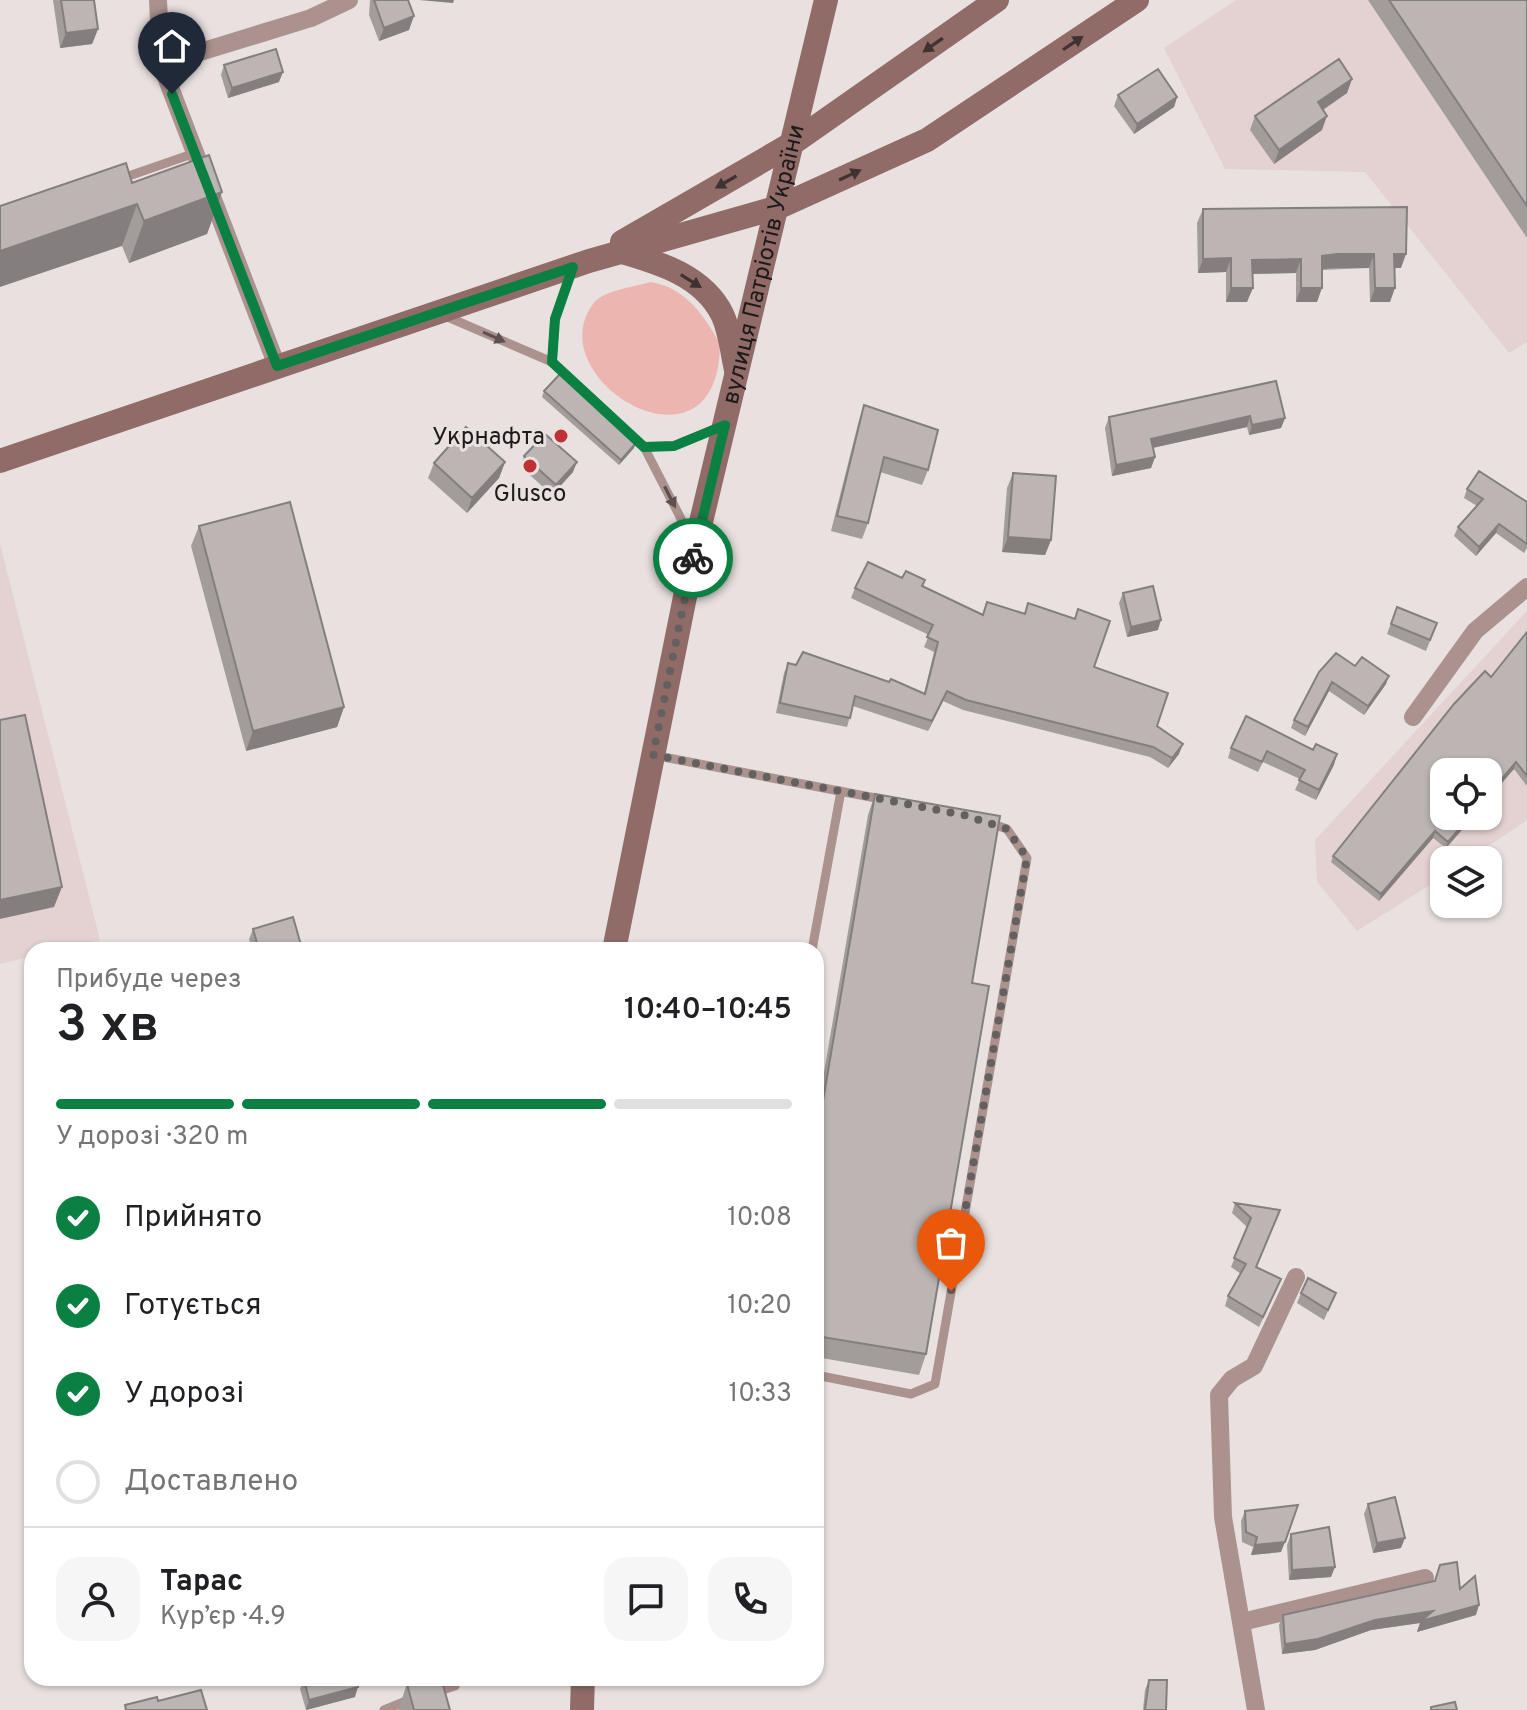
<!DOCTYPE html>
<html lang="uk">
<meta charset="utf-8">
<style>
:root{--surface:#fff;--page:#f6f6f6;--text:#202124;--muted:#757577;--line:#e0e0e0;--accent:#0b8043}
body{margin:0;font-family:Overpass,sans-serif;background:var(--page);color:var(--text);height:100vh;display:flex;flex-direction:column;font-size:30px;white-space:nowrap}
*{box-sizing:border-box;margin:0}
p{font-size:26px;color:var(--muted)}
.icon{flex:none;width:44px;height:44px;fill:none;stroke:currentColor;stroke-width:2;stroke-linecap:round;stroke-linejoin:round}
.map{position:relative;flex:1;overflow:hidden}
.drawer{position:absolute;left:24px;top:942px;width:800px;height:744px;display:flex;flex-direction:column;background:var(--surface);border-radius:24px;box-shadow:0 2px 6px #0004}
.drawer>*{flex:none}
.fabs{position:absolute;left:1430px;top:758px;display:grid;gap:16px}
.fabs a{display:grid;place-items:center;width:72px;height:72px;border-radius:16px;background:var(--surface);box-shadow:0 2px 6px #0004;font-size:40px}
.pin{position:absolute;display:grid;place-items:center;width:68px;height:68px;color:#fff;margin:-82px -34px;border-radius:50% 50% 50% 0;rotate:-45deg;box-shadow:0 0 8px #0007}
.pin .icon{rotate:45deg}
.courier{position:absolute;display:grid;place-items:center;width:80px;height:80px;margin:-40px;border:6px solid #0b8043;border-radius:50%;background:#fff;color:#222;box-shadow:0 2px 10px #0007}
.overview em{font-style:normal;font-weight:600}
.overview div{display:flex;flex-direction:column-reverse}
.overview{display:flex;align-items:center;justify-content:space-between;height:136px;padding:0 32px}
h1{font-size:52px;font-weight:600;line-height:60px}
.bar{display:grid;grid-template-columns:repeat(4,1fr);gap:12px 8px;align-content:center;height:96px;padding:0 32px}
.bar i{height:10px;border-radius:6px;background:var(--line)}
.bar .current{background:var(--accent)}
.bar p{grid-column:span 4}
.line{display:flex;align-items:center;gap:20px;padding:0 32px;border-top:2px solid var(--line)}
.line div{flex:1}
.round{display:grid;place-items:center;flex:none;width:84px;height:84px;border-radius:24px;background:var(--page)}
ol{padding:0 32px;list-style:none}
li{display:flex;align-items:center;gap:24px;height:88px}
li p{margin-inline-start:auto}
li .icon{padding:8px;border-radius:50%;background:var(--accent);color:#fff;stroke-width:4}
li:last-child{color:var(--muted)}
li i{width:44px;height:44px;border:4px solid var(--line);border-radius:50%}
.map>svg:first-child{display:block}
.built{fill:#e3d2d1;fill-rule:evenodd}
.green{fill:#ecb5b0}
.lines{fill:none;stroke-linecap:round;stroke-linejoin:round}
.lane{stroke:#ac928f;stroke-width:9}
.street{stroke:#ac928f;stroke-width:18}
.secondary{stroke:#906b68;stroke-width:24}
.wall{fill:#a29c9b}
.shaded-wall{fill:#847f7e}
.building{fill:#bcb5b4;stroke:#847f7e;stroke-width:2}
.oneway{fill:#403231}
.oneway2{fill:#5d504f}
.done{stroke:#64605f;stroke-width:8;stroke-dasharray:0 14.4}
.route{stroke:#0b8043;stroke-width:10}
.poi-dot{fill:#c03135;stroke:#e9e1e0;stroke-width:3}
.labels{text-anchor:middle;stroke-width:6;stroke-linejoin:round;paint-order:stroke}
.street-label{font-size:24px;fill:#1d1a1a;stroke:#e9e1e0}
.poi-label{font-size:24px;fill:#1d1a1a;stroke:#e9e1e0;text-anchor:end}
</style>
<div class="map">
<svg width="1527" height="1710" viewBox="0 0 1527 1710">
<rect width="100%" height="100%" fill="#e9e1e0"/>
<!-- built -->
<path class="built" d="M1236,0h291v342l-18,11 -144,-181 -140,-3 -61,-121z
M0,544l100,396 -42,10h-26v6l-32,8z
M1527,611v209l-59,40h-24v16l-87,55 -40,-49 -2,-42zM1444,772h44v44h-44z"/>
<!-- green -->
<path class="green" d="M650,282c35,5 54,33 70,62 -1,144 -183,36 -127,-40 10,-14 42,-17 57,-22z"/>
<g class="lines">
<!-- lane -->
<path class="lane" d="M120,179l75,-26
M443,315l109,47 92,85 48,93
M552,362l3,-43 16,-47
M644,447l30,-1 48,-20
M653,755l233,45
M812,950l29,-159
M816,1375l95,19 24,-10 92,-526 -20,-29 -17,-6
M433,1693l22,-7 4,-8
M384,1710l27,-11"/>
<!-- street -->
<path class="street" d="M158,0l3,64 116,302
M161,64l150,-46 38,-18
M1413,717l62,-86 52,-44
M1242,1622l183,-44
M1256,1710l-33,-193 -4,-122 13,-16 22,-13 42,-89"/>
<!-- secondary -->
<g class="secondary">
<path d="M622,242l171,-99 204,-143"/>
<path d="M622,252c38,11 81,24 100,62 8,16 10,38 14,56"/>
<path d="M0,461l589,-200 190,-54 148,-67 210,-140"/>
<path id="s1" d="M614,950l81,-403 131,-547"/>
<path d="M582,1710l1,-32"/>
</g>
</g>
<!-- wall -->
<path class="wall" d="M53,0h41l4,29 -6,15 -32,4z
M370,0h38l1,30 -30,11 -10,-26z
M1368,0h159v238z
M224,65l55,17 -51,16 -7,-23z
M1352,79l-5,14 -24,17 -1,20 -48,34 -24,-34 5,-14z
M1118,95l59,2 -3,10 -40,27 -20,-28z
M132,183l90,9 -15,42 -78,29 -7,-17z
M1407,207l-6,61h-7l-4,34h-20l-1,-34 -47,2 -5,32h-21v-29l-44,1 -5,28h-21v-30l-28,1 -1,-50 6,-14z
M1276,381l9,37 -4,10 -32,7 -2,-8 -94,21 2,9 -4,11 -39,8 -7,-48 4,-11z
M544,391l90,57 -15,17 -77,-68z
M864,405l64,65 -6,15 -42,-13 -12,51 -6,16 -31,-8 28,-111z
M524,456l49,16 -21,23 -31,-28z
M505,462l-6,16 -32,35 -39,-35 6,-15z
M1013,473l38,67 -6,15 -43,-3 5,-64z
M1467,489l60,13v46l-3,5 -28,-20 -20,23 -22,-20 4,-9 19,-21 -13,-8z
M199,526l145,181 -7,20 -91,24 -55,-205z
M902,578l23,2 -2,7 171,80 63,59 22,28 -11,14 -18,-11 -187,-47 -20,-9 -15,30 -75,-25 -6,21 -71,-14 8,-40 4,-10 136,31 10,-42 -10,-5 5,-12 -78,-37 4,-10z
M1123,593l35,37 -31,7 -8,-34z
M1397,607l40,16 -11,28 -39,-17z
M1527,632v154l-13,-17 -70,47h30l-28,32 -13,-10 -54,63 -48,-39 2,-6 158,-179z
M1355,666l31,18 -22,31 -35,-24 -24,45 -14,-8 3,-8 25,-48z
M1231,748l82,2 24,4 -21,46 -21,-10 5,-11 -37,-17 -5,10 -30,-14z
M875,794l97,189 -46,371 -7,21 -103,-18v-238l52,-304z
M253,929l48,16 -2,5h-47l-3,-11z
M1235,1203l45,7 -24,57 21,22 -18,38 -34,-21 3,-10 13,-22 -10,-7 16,-40 -15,-14z
M1301,1293h35l-12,27 -27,-17z
M1368,1504l33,44 -28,5 -9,-39z
M1245,1511l36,41 -30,3 2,-8 -11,-5 -1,-21z
M1291,1534l40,43 -42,3 -2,-35z
M1460,1589l16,26 -59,17 3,-9 -49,7 -56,20 -33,4 -3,-29 4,-10z
M304,1679l51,18 -49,13 -6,-21z
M1149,1680l17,30h-23l2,-20z
M407,1684l43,26h-52z"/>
<!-- shaded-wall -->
<path class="shaded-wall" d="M419,0h35l-1,3z
M414,16l-5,14 -30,11 5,-13z
M98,29l-6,15 -32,4 6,-15z
M283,72l-4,10 -51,16 4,-10z
M1352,79l-5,14 -35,24 6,-15z
M1177,97l-3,10 -40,27 3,-10z
M1327,116l-5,14 -48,34 5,-14z
M222,192l-15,42 -78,29 15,-42z
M137,204l-15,42 -122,41v-36z
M1337,254h37l-5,14h-37l-15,2 5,-14z
M1394,254h12l-5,14h-12z
M1231,258l-5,14 -28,1 5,-14z
M1301,259l-5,14 -49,1 5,-14z
M1231,288h22l-6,14h-21z
M1301,288h21l-5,14h-21z
M1375,288h20l-5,14h-20z
M1250,416l-3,11 -100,22 4,-10z
M1285,418l-4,10 -32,7 3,-10z
M636,443l-2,5 -15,17 2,-5z
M1155,457l-4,11 -39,8 4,-11z
M505,462l-6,16 -32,35 5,-15z
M577,462l-4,10 -21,23 4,-10z
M1499,524l-3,9 -20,23 3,-9z
M1008,537l43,3 -6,15 -43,-3z
M1161,620l-3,10 -31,7 4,-10z
M1389,676l-3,8 -22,31 4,-9z
M1332,682l-3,9 -24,45 3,-9z
M947,691l-4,10 -15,30 4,-10z
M344,707l-7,20 -91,24 7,-20z
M1183,744l-4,10 -11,14 4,-10z
M1337,754l-3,11 -18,35 3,-10z
M1516,762l-2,7 -26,30v-4z
M1470,816h4l-28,32 2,-6z
M1435,831l-2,7 -54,63 2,-7z
M62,887l-8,20 -54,12v-19z
M301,945l-2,5h-16z
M1405,1538l-4,10 -28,5 4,-10z
M1285,1542l-4,10 -30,3 4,-10z
M1335,1567l-4,10 -42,3 3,-10z
M1479,1605l-3,10 -59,17 3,-9 -49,7 -56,20 -33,4 3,-10 90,-24z
M358,1687l-3,10 -49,13 3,-10z"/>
<!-- building -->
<path class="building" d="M61,0h33l4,29 -32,4z
M374,0h34l6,16 -30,12z
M1389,0h138v206z
M276,49l7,23 -51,16 -8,-23z
M1339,59l13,20 -34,23 9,14 -48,34 -24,-34z
M1158,69l19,28 -40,27 -19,-29z
M209,155l13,37 -78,29 -7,-17 -137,47v-45l126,-43 6,20z
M1407,207l-1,47h-12l1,34h-20l-1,-34h-37l-15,2v32h-21v-29l-49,1 1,28h-22v-30l-28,1v-50z
M560,374l76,69 -15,17 -77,-69z
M1276,381l9,37 -33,7 -2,-9 -99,23 4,18 -39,8 -7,-48z
M864,405l74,25 -10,40 -44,-13 -16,66 -31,-7z
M466,427l39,35 -33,36 -38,-35z
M545,434l32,28 -21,23 -32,-29z
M1479,471l48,31v42l-28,-20 -20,23 -21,-20 25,-28 -16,-10z
M1013,473l43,3 -5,64 -43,-3z
M290,502l54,205 -91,24 -54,-205z
M868,562l34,16 4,-7 19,9 -3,6 61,29 4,-13 38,12 3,-11 47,16 3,-10 32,12 -16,46 74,26 -11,33 26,18 -11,14 -19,-11 -187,-47 -19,-9 -15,30 -77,-25 -5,22 -70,-15 8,-40 8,2 7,-13 86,30 2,-3 34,15 13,-52 -11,-5 6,-12 -78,-37z
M1153,586l8,34 -30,7 -8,-34z
M1397,607l40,16 -7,17 -39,-16z
M1527,632v144l-11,-14 -28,33v-23h-44v44h26l-22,26 -13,-11 -54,63 -48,-38 121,-152 31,-33 6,6z
M1336,653l19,13 7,-9 27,19 -21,30 -36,-24 -24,45 -14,-7 25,-48z
M25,715l37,172 -62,13v-180z
M1246,716l67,34 3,-6 21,10 -18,36 -20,-10 6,-10 -38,-19 -5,11 -31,-14z
M875,794l125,22 -28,167 17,3 -63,368 -110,-18v-194z
M293,917l8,28 -18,5h-24l-6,-21z
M1235,1203l45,7 -24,57 25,12 -18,38 -35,-21 18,-32 -12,-6 17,-40z
M1308,1278l28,15 -8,17 -27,-17z
M1395,1497l10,41 -28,5 -9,-39z
M1298,1505l-13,37 -30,3 2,-8 -11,-5 -1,-21z
M1329,1527l6,40 -43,3 -1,-36z
M1457,1562l3,27 15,-13 4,29 -58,16 12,-10 -58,9 -57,19 -33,5 -2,-29 152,-34 5,-16z
M309,1678h47l2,9 -49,13 -5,-21z
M430,1678h11l9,32h-36l-7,-26z
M1149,1680h18l-1,30h-21z
M201,1690l6,20h-81l-1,-5 32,-8 1,4z
M1455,1702l2,8h-26v-3z"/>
<!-- one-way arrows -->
<defs><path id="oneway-solid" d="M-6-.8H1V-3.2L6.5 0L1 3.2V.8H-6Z" transform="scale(2)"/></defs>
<g class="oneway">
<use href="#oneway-solid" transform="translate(1073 43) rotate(-34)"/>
<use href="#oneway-solid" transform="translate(933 45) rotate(145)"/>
<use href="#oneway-solid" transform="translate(850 175) rotate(-25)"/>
<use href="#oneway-solid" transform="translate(726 182) rotate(150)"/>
<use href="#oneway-solid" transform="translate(691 281) rotate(32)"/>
</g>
<g class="oneway2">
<use href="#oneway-solid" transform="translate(494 337) rotate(24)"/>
<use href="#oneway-solid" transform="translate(670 497) rotate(63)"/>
</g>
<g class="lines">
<!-- done -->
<path class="done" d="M693,558l-40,197 311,60 43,14 20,29 -76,433"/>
<!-- route -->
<path class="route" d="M172,94l105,272 296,-99 -18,52 -3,43 92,85 30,-1 51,-21 -32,133"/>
</g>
<!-- markers -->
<g class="poi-dot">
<circle cx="561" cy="436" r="8"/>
<circle cx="530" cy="466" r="8"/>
</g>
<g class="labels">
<!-- street labels -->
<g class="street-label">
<text dy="8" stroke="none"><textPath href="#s1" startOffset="702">вулиця Патріотів України</textPath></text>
</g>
<!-- poi labels -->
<g class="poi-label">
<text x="545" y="444">Укрнафта</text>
<text x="530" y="501" text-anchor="middle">Glusco</text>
</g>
</g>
</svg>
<div class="fabs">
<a><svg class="icon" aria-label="locate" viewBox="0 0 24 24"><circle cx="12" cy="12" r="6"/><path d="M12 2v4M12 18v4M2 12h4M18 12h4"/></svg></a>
<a><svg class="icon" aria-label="layers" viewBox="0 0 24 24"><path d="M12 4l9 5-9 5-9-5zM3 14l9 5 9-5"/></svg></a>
</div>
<div class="pin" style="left:951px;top:1291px;background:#ea580c"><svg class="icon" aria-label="bag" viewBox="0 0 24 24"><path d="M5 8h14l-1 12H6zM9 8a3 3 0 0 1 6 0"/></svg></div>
<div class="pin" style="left:172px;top:94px;background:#1f2937"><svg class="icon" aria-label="home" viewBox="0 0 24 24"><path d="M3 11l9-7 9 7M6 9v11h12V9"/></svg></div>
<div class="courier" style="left:693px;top:558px"><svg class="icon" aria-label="bike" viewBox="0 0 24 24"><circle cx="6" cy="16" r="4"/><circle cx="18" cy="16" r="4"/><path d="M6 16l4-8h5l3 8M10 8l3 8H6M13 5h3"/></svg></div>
<section class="drawer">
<div class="overview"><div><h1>3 хв</h1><p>Прибуде через</p></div><em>10:40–10:45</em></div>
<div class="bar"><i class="current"></i><i class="current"></i><i class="current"></i><i></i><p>У дорозі · 320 m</p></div>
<ol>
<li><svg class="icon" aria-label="check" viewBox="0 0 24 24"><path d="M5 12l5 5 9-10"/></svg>Прийнято<p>10:08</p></li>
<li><svg class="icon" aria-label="check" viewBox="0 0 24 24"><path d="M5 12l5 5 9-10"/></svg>Готується<p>10:20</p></li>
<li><svg class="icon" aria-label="check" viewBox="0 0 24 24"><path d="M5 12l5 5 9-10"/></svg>У дорозі<p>10:33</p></li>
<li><i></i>Доставлено</li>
</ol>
<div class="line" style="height:144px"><a class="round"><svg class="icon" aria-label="person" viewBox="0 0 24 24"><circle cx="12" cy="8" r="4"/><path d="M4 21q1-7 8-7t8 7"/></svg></a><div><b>Тарас</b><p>Кур’єр · 4.9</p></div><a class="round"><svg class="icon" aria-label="chat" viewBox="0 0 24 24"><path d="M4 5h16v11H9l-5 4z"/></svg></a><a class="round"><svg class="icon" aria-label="phone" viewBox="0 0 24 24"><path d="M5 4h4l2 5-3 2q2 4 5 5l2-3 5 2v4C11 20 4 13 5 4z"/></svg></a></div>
</section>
</div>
